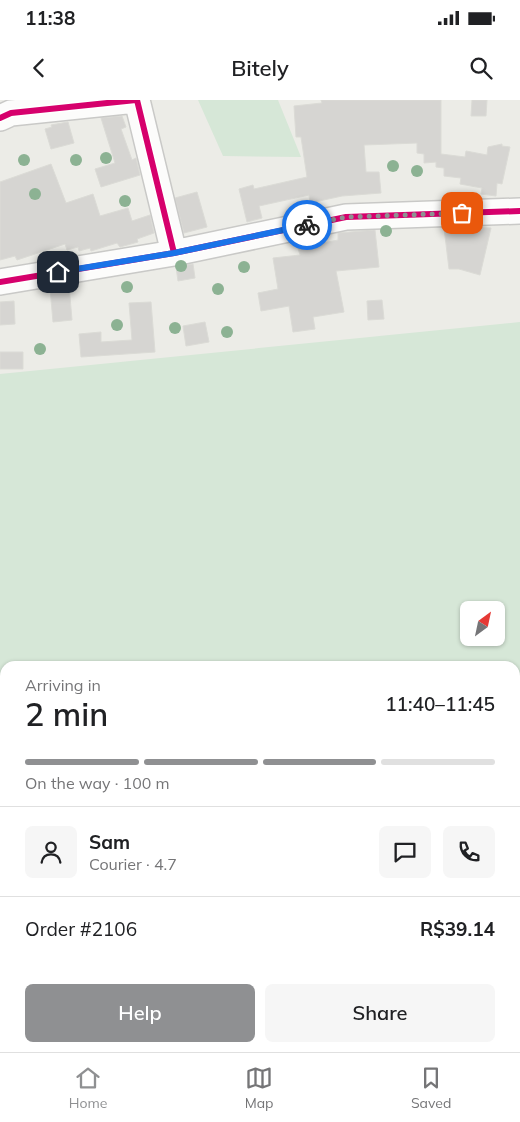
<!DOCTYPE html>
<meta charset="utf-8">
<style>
:root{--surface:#fff;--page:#f6f6f6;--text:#202124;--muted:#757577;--line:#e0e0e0;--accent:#8f9092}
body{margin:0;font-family:Mulish,sans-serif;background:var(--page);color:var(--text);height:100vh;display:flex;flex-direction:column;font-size:19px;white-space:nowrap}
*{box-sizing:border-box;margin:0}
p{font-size:16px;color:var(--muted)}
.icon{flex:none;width:28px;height:28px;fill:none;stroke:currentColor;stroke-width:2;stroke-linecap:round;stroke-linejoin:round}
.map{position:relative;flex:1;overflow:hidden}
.panel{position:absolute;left:0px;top:561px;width:520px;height:391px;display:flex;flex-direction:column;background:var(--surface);border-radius:15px 15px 0 0;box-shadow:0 1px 4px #0004}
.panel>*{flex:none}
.needle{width:32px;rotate:33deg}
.fabs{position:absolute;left:460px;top:501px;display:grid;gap:10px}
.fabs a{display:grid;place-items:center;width:45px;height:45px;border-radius:8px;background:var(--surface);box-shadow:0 1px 4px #0004;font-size:25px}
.pin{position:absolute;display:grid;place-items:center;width:42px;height:42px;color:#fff;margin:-21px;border-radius:10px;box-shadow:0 2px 8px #0006}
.courier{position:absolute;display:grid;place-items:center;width:50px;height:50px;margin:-25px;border:4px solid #1a73e8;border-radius:50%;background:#fff;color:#222;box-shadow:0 1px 6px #0007}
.head em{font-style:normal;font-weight:600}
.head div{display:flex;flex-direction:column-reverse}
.head{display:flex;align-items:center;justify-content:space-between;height:85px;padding:0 25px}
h1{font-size:32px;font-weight:600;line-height:38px}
.bar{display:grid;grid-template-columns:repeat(4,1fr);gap:8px 5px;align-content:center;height:60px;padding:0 25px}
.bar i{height:6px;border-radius:4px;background:var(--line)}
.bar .on{background:var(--accent)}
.bar p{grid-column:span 4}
.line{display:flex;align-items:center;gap:12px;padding:0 25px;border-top:1px solid var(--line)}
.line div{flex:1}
.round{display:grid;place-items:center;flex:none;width:52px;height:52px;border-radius:8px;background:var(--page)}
.action{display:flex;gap:10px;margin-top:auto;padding:10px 25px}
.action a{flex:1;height:58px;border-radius:8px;background:var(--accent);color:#fff;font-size:20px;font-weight:600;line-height:58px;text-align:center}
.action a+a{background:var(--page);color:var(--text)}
.status{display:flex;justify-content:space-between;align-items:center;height:35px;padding:0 25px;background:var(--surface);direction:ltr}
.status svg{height:14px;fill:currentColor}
header{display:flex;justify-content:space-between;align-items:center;height:65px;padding:0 25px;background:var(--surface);font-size:22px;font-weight:600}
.tab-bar{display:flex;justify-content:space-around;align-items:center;height:70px;border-top:1px solid var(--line);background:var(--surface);font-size:14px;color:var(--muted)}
.tab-bar a{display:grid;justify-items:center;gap:2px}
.tab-bar .on{color:var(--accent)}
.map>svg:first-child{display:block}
.green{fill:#d6e7d7;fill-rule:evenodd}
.building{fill:#d6d5d2;stroke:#dbdbd6}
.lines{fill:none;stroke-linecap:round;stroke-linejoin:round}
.minor-casing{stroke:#c9c9c7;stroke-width:28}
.minor{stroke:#fcfcfb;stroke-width:25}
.cycleway-casing{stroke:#fff;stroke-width:9}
.cycleway{stroke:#d6006c;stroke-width:6}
.tree{fill:#8cb293}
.done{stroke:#8f9092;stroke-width:5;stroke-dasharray:0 9}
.route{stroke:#1a73e8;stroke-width:6}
</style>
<div class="status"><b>11:38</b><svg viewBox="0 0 49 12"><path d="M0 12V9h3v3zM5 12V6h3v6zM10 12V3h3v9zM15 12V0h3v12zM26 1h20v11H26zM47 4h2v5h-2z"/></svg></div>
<header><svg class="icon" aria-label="back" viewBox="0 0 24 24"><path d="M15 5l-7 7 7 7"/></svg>Bitely<svg class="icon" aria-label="search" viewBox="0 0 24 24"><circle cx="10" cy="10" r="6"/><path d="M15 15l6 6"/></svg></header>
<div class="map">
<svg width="520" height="952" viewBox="0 0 520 952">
<rect width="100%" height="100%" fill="#ecece7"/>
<!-- green -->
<path class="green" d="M198,0h80l23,57 -78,-1z
M520,222v596h-5v-252h-510v121l-5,-2v-411zM469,510h27v28h-27z"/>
<!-- building -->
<path class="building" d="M321,0h120v54l24,3 1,-6 21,4 1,-8 14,-3v2l8,1 -8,37 -5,-1 -1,13 -15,-2 1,-6 -22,-4 1,-6 -17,-2v-8l-8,-1v-5l-12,1v-9l-7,-1v-10l-53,2 2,27h13l2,21 -39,3 -32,7 -1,-8 -50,11 3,12 -15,4 -8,-33 14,-4 1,4 53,-12 -6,-40h-5l-2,-31 28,-3z
M472,0h15l-1,16h-15z
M122,16l4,11 -5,2 11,31 4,-2 4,17 -39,12 -6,-18 20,-6 -14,-45z
M68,22l6,21 -23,6 -6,-20 7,-2 -1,-2z
M51,64l15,39 27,-9 7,22 28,-8 4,13 18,-6 4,18 -17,6 1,3 -18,5 -3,-4 -26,8 -1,-3 -11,3 -1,-4 -11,3 -2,-6 -48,16 -2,-4 -15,4v-78z
M197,92l10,35 -23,6 -9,-35z
M468,127l23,1 -11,47 -21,-6h-10l-5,-41z
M375,130l4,37 -43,4 8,41 -31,5 2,12 -22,3 -4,-26 -28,5 -3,-18 20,-4 -5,-31 27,-3 -2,-7 40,-8v-7z
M193,164l2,14 -17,3 -2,-14z
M69,185l3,35 -19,2 -3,-34z
M382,200l2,19 -16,1 -1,-19z
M14,201l1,23 -15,1v-23z
M151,202l4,50 -74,5 -2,-23 22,-2v10l31,-2 -3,-37z
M205,222l4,20 -23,4 -3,-20z
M0,252h23v17h-23z"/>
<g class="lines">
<!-- minor casing -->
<g class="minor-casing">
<path id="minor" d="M137,0l37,153
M0,18l11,-5 125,-13
M0,182l174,-29 172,-36 174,-6
M0,925l5,-26
M415,952l8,-3 15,3"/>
</g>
<!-- minor -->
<use href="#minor" class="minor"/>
<!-- cycleway casing -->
<g class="cycleway-casing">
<path id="cycleway" d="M137,0l37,153
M0,18l11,-5 125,-13
M0,182l174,-29 172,-36 174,-6"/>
</g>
<!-- cycleway -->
<use href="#cycleway" class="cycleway"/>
</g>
<!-- trees -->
<g class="tree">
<circle cx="106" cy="58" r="6"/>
<circle cx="24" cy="60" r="6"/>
<circle cx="76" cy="60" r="6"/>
<circle cx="393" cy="66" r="6"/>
<circle cx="417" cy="71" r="6"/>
<circle cx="35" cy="94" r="6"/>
<circle cx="125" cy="101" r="6"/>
<circle cx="386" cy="131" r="6"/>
<circle cx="181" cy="166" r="6"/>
<circle cx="244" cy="167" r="6"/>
<circle cx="127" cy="187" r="6"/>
<circle cx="218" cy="189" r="6"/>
<circle cx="117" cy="225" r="6"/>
<circle cx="175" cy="228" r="6"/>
<circle cx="227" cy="232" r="6"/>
<circle cx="40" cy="249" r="6"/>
</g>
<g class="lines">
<!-- done -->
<path class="done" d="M307,125l39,-8 116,-4"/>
<!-- route -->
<path class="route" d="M58,172l116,-19 133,-28"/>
</g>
</svg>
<div class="fabs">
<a><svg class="needle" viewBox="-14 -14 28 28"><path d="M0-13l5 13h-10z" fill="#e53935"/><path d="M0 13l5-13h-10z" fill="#757577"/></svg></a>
</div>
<div class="pin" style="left:462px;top:113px;background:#ea580c"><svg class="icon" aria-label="bag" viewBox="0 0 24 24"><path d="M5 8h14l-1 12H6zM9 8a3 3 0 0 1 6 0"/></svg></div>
<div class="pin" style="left:58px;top:172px;background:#1f2937"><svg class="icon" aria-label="home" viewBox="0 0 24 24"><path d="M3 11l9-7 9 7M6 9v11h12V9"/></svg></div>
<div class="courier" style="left:307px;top:125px"><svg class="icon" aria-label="bike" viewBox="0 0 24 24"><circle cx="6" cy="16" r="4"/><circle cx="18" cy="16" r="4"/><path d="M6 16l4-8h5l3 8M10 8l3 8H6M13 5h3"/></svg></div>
<section class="panel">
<div class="head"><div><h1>2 min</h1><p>Arriving in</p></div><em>11:40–11:45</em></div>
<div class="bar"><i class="on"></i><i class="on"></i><i class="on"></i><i></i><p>On the way · 100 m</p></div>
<div class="line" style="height:90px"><a class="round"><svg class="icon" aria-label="person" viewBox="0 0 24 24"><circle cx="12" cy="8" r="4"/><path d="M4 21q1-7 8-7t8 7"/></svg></a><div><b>Sam</b><p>Courier · 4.7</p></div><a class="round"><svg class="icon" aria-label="chat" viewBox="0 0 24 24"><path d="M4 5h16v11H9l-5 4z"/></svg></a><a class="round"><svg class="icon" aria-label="phone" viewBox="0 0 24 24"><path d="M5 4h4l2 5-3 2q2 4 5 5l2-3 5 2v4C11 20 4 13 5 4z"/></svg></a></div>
<div class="line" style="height:65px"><div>Order #2106</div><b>R$39.14</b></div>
<div class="action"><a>Help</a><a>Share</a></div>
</section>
</div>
<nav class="tab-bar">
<a class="on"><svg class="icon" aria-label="home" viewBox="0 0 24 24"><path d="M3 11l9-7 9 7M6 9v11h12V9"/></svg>Home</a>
<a><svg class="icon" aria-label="map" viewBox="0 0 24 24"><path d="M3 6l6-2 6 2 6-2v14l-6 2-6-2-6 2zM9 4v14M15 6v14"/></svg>Map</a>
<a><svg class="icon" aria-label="saved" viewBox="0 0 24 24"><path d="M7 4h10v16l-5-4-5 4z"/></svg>Saved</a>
</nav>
